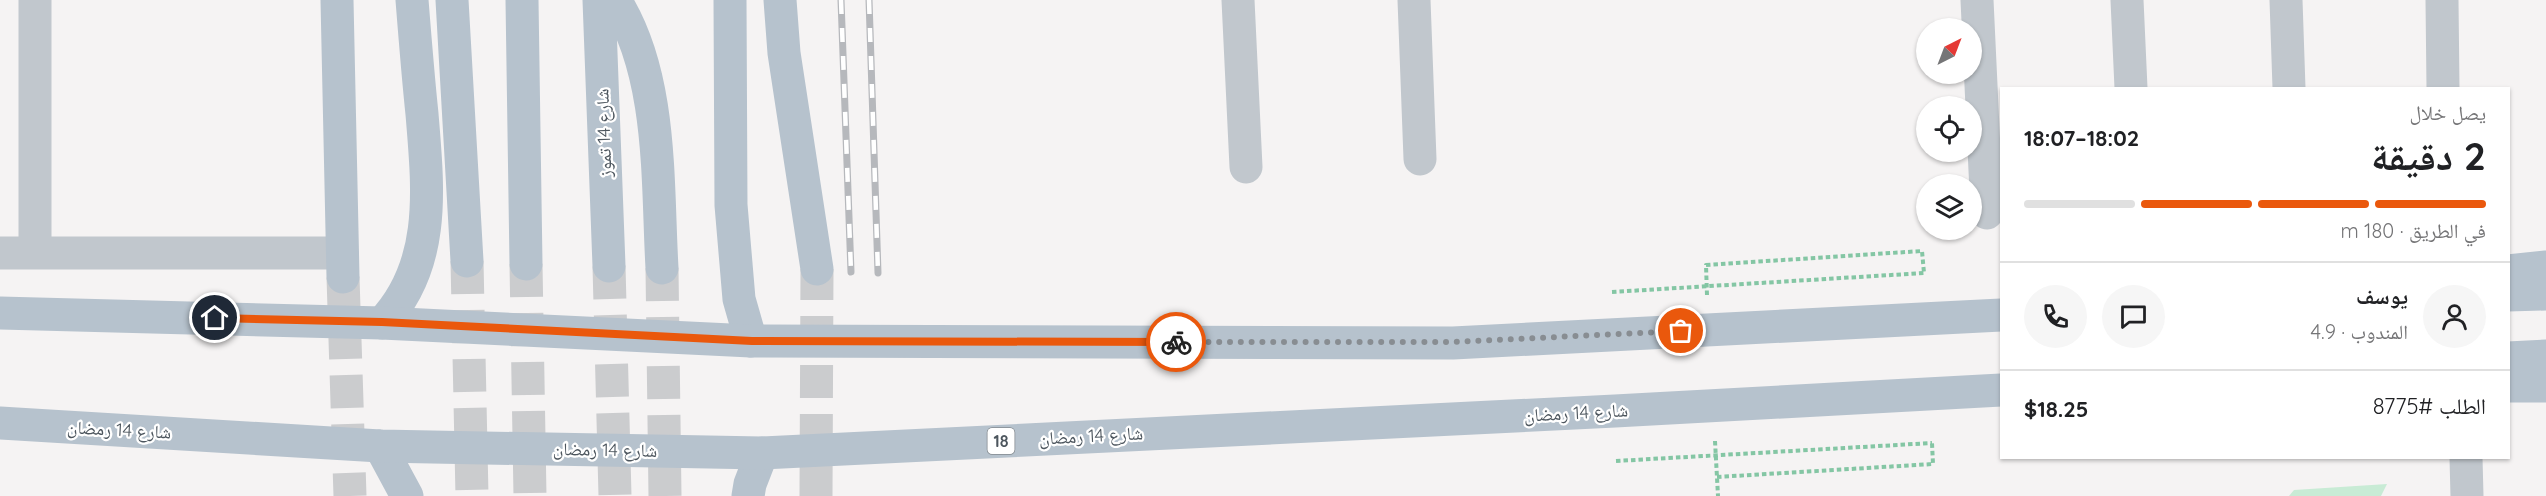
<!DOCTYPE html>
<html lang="ar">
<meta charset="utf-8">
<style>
:root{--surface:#fff;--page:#f6f6f6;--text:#202124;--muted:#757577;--line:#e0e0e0;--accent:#ea580c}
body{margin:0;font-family:Quicksand,"Noto Naskh Arabic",sans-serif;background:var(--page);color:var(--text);direction:rtl;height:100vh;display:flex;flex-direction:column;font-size:22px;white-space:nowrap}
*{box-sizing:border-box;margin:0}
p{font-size:20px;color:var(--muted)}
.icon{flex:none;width:33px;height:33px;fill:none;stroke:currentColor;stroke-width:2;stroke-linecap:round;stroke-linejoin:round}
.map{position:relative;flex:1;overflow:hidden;direction:ltr}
.side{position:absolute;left:2000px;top:87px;width:510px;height:372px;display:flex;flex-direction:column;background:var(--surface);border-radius:0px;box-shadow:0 2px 4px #0004;direction:rtl}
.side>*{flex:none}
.needle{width:39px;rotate:42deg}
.buttons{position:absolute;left:1916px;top:18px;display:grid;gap:12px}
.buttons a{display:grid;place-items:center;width:66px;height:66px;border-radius:50%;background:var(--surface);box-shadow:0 2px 4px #0004;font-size:30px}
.pin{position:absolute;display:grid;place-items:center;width:51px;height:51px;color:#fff;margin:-26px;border:3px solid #fff;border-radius:50%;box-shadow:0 2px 6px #0007}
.courier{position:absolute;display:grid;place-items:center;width:60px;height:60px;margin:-30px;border:4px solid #ea580c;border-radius:50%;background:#fff;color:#222;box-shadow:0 2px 8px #0007}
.headline em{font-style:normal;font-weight:700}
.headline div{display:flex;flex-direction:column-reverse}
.headline{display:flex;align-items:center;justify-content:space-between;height:102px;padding:0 24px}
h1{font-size:39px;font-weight:700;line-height:45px}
.bar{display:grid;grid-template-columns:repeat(4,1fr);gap:9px 6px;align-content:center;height:72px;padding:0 24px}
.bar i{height:8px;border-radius:4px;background:var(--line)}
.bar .active{background:var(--accent)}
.bar p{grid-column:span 4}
.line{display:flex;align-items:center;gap:15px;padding:0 24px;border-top:2px solid var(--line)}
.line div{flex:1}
.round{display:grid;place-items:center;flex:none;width:63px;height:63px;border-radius:32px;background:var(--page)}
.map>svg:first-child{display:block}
.green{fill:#c8ebd5}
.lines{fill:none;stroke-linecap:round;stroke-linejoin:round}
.major-tunnel{stroke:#cbccce;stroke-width:33;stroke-dasharray:33 16;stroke-linecap:butt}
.path{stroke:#84c6a4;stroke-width:4;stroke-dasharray:4.5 3;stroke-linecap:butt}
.minor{stroke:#c1c7cd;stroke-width:33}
.major{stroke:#b6c2cd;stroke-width:33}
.rail-casing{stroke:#b6b8bc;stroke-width:7}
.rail{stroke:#fff;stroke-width:4.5;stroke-dasharray:14;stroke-linecap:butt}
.path-bridge{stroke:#84c6a4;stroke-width:4;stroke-dasharray:4.5 3;stroke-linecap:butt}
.major-bridge{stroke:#b6c2cd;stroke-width:33}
.done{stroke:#888d92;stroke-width:6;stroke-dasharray:0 10.8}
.route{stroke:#ea580c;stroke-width:8}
.labels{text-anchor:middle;stroke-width:4.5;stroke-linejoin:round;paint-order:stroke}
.shield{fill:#fff;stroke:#82898e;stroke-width:1.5}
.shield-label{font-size:16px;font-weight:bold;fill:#4d565e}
.street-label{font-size:18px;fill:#4d565e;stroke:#fff}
</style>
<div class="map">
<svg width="2546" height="496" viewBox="0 0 2546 496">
<rect width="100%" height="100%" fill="#f5f3f3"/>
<!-- green -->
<path class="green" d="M2387,484l-6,12h-92l5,-6z"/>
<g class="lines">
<!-- major-tunnel -->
<path class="major-tunnel" d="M467,261l5,235
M526,264l4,232
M609,266l6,230
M662,268l3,228
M343,277l7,219
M816,496l1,-227"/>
<!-- path -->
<path class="path" d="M1707,295l-1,-30 216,-14 2,22
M1715,441l3,55
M1717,477l216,-13 -1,-21"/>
<!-- minor -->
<path class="minor" d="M1238,0l8,167
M1414,0l6,159
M1977,0l10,213
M2127,0l4,88
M2286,0l3,88
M2442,0l1,88
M0,253h342
M35,253v-253
M2466,458l1,38"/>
<!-- major -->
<path class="major" d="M337,0l6,277
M452,0l15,261
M522,0l4,264
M599,0l10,266
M615,0c48,76 42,182 47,268
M730,0l1,205 8,94 12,42
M780,0l4,53 33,216
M2508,271l38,-4
M2508,295l38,-1
M382,323c55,-58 46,-135 40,-209 -4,-38 -7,-76 -10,-114
M2508,358l38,-2
M2508,386h38
M380,446l27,50
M748,496l2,-12 12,-31"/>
<!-- rail casing -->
<g class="rail-casing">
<path id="rail" d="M841,0l10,272
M869,0l9,273"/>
</g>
<!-- rail -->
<use href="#rail" class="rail"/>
<!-- path-bridge -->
<path class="path-bridge" d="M1612,292l312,-19
M1616,461l316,-18"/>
<!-- major-bridge -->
<path class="major-bridge" d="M0,313l382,10 369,18 702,2 548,-28
M0,423l380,23 382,7 853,-42 386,-21"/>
</g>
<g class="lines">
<!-- done -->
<path class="done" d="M1176,342h277l228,-11"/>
<!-- route -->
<path class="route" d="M215,318l167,4 370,19 424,1"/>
</g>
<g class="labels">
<!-- shield labels -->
<rect class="shield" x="987.5" y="428" width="27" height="26" rx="4.5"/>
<g class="shield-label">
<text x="1001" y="447">18</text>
</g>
<!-- street labels -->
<g class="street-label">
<text transform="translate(604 133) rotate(-92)" y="6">شارع 14 تموز</text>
<text transform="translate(1576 413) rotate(-3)" y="6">شارع 14 رمضان</text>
<text transform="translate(119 430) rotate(3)" y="6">شارع 14 رمضان</text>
<text transform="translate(1091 436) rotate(-3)" y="6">شارع 14 رمضان</text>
<text transform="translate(605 450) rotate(1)" y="6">شارع 14 رمضان</text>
</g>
</g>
</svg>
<div class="buttons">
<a><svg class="needle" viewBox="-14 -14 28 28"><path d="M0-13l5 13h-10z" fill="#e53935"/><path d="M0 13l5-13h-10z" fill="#757577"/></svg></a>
<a><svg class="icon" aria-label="locate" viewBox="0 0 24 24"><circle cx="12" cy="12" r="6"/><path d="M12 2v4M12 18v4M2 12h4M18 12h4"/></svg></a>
<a><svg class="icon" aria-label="layers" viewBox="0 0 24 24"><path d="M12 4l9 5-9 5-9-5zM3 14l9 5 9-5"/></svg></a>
</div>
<div class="pin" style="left:1681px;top:331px;background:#ea580c"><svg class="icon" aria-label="bag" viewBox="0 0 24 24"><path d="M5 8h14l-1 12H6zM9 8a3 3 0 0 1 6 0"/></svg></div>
<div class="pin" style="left:215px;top:318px;background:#1f2937"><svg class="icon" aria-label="home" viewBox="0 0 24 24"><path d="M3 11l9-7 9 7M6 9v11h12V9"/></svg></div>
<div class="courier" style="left:1176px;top:342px"><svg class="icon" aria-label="bike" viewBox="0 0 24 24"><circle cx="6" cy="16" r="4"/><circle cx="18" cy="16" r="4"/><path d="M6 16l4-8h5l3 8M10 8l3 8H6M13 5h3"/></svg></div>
<section class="side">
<div class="headline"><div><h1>2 دقيقة</h1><p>يصل خلال</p></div><em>18:02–18:07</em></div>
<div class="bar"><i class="active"></i><i class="active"></i><i class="active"></i><i></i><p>في الطريق · 180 m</p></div>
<div class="line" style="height:108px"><a class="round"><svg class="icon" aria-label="person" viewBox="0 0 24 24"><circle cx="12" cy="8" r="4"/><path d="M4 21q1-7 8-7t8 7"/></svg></a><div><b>يوسف</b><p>المندوب · 4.9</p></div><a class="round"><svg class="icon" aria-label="chat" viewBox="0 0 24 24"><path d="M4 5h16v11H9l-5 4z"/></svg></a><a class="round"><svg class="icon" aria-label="phone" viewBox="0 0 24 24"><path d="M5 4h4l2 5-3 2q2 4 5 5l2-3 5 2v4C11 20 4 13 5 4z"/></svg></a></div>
<div class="line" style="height:78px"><div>الطلب #8775</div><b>$18.25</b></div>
</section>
</div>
